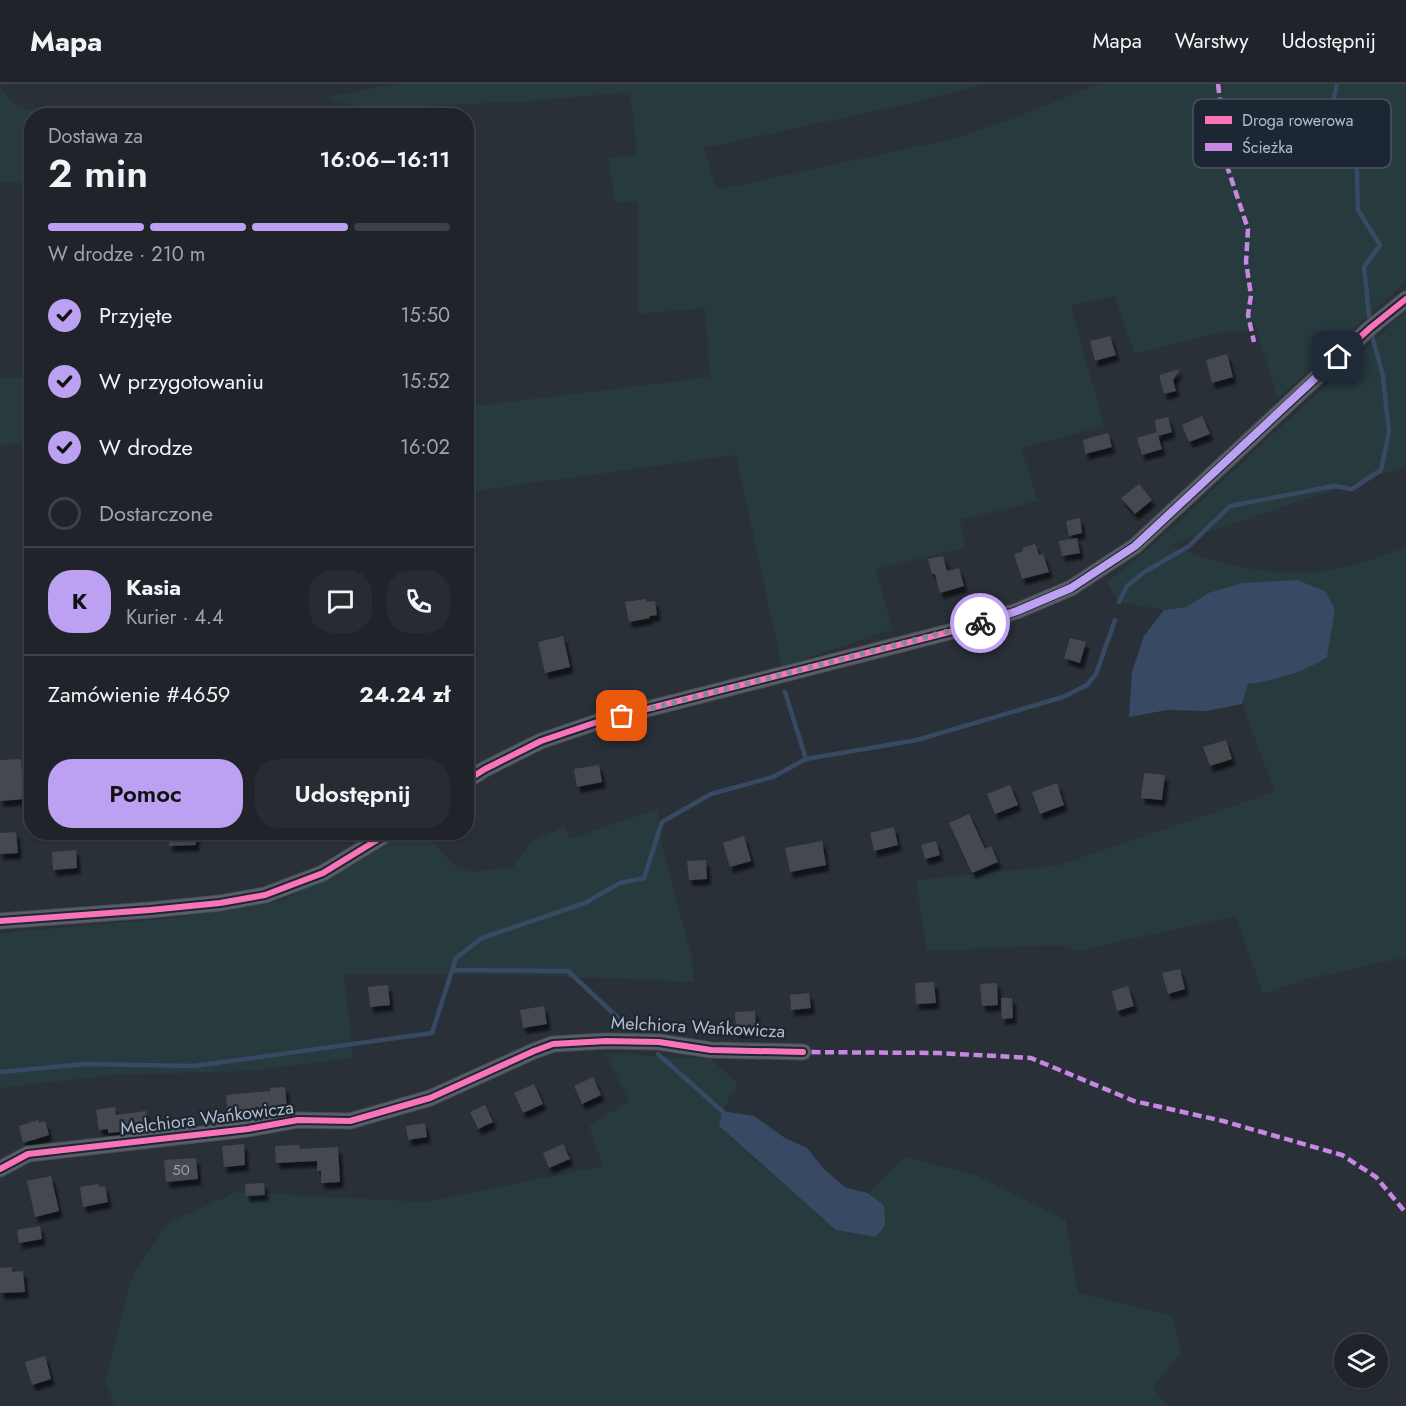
<!DOCTYPE html>
<html lang="pl">
<meta charset="utf-8">
<style>
:root{--surface:#20242a;--page:#282c32;--text:#f1f3f6;--muted:#a2a4a8;--line:#3d4147;--accent:#bca0f2}
body{margin:0;font-family:Jost,sans-serif;background:var(--page);color:var(--text);height:100vh;display:flex;flex-direction:column;font-size:22px;white-space:nowrap}
*{box-sizing:border-box;margin:0}
p{font-size:20px;color:var(--muted)}
.icon{flex:none;width:33px;height:33px;fill:none;stroke:currentColor;stroke-width:2;stroke-linecap:round;stroke-linejoin:round}
.map{position:relative;flex:1;overflow:hidden}
.panel{position:absolute;left:24px;top:24px;width:450px;height:732px;display:flex;flex-direction:column;background:var(--surface);border-radius:24px;box-shadow:0 2px 4px #0004,0 0 0 2px var(--line)}
.panel>*{flex:none}
.controls{position:absolute;left:1334px;top:1250px;display:grid;gap:12px}
.controls a{display:grid;place-items:center;width:54px;height:54px;border-radius:50%;background:var(--surface);box-shadow:0 2px 4px #0004,0 0 0 2px var(--line);font-size:30px}
.pin{position:absolute;display:grid;place-items:center;width:51px;height:51px;color:#fff;margin:-26px;border-radius:12px;box-shadow:0 3px 9px #0006}
.courier{position:absolute;display:grid;place-items:center;width:60px;height:60px;margin:-30px;border:4px solid #bca0f2;border-radius:50%;background:#fff;color:#222;box-shadow:0 2px 8px #0007}
.summary em{font-style:normal;font-weight:600}
.summary div{display:flex;flex-direction:column-reverse}
.summary{display:flex;align-items:center;justify-content:space-between;height:102px;padding:0 24px}
h1{font-size:39px;font-weight:600;line-height:45px}
.bar{display:grid;grid-template-columns:repeat(4,1fr);gap:9px 6px;align-content:center;height:72px;padding:0 24px}
.bar i{height:8px;border-radius:4px;background:var(--line)}
.bar .current{background:var(--accent)}
.bar p{grid-column:span 4}
.line{display:flex;align-items:center;gap:15px;padding:0 24px;border-top:2px solid var(--line)}
.line div{flex:1}
.round{display:grid;place-items:center;flex:none;width:63px;height:63px;border-radius:24px;background:var(--page)}
ol{padding:0 24px;list-style:none}
li{display:flex;align-items:center;gap:18px;height:66px}
li p{margin-inline-start:auto}
li .icon{padding:6px;border-radius:50%;background:var(--accent);color:#111;stroke-width:4}
li:last-child{color:var(--muted)}
li i{width:33px;height:33px;border:3px solid var(--line);border-radius:50%}
.button{display:flex;gap:12px;margin-top:auto;padding:12px 24px}
.button a{flex:1;height:69px;border-radius:24px;background:var(--accent);color:#111;font-size:24px;font-weight:600;line-height:69px;text-align:center}
.button a+a{background:var(--page);color:var(--text)}
header{display:flex;align-items:center;gap:36px;box-sizing:border-box;height:84px;padding:0 30px;background:var(--surface);border-bottom:2px solid var(--line)}
header strong{font-size:28px}
nav{display:flex;gap:33px;margin-inline-start:auto;font-size:21px}
.map>svg:first-child{display:block}
.green{fill:#273a3e}
.water{fill:#384963}
.lines{fill:none;stroke-linecap:round;stroke-linejoin:round}
.stream{stroke:#384963;stroke-width:4.5}
.building{fill:#444950;filter:url(#shadow)}
.minor-casing{stroke:#484c53;stroke-width:17}
.minor{stroke:#5a5e66;stroke-width:15}
.quiet{stroke:#c787e3;stroke-width:4.5;stroke-dasharray:9 4.5;stroke-linecap:butt}
.cycleway-casing{stroke:#1d2633;stroke-width:10}
.cycleway{stroke:#fb73b8;stroke-width:6}
.done{stroke:#848b96;stroke-width:6;stroke-dasharray:0 10.8}
.route{stroke:#bca0f2;stroke-width:8}
.labels{text-anchor:middle;stroke-width:4.5;stroke-linejoin:round;paint-order:stroke}
.number-label{font-size:15px;fill:#989fab}
.street-label{font-size:18px;fill:#b4bcc9;stroke:#1d2633}
.key{fill:#1d2633;stroke:#4a5360;stroke-width:1.5}
.key-label{font-size:16px;fill:#b4bcc9}
</style>
<header>
<strong>Mapa</strong>
<nav><a>Mapa</a><a>Warstwy</a><a>Udostępnij</a></nav>
</header>
<div class="map">
<svg width="1406" height="1322" viewBox="0 0 1406 1322">
<defs>
<filter id="shadow"><feDropShadow dx="3.5" dy="6" stdDeviation="1.5" flood-color="#0009"/></filter>
</defs>
<rect width="100%" height="100%" fill="#2a3038"/>
<!-- green -->
<path class="green" d="M396,0h581l1,2 -75,19 -199,43 13,42 239,-52 50,-17 93,-37h307v197l-128,117 -25,-78 -5,13 -21,-2 -92,23 -21,-58 -43,10 33,120 -83,22 17,53 -78,19 6,27 -90,22 16,60 -110,38 -46,-212 -269,37v-85l243,-30 -5,-69 -67,6v-113l-23,2 -7,-45 29,-3 -7,-63 -98,9 -168,8 -37,-12z
M0,2l14,19 33,10 -15,1 -1,67 -31,-1z
M1406,227v155l-237,79c47,19 107,33 157,26 27,-4 54,-15 80,-23v409l-103,23 -40,14 -27,-78 -159,35 -15,-6 -135,6 -11,-71 140,-14 219,-74 -33,-88 6,-20 44,-9 38,-46 5,-19 -38,-30 -55,3 -34,10 -21,14 -23,3 -45,-8 -12,-20 44,-35z
M31,293v67l-31,1v-66z
M658,725l4,37 30,112 2,24c-116,-5 -233,-10 -350,-8l9,84 -108,13 -133,4 -112,13v-155l174,-15 107,-17 80,-41 44,-27h22c8,10 21,30 33,36 12,6 40,-1 53,-2l18,-25 34,-16 4,13z
M605,969l106,6 27,25 -16,27 -3,16 58,52 107,26 -16,-12 36,-36 71,18 91,45 12,73 95,23 8,38 -28,32 14,20h-1051l-11,-23 25,-99 6,-14 32,-47 68,-31 190,10 177,-36 -14,-40 40,-25z"/>
<!-- water -->
<path class="water" d="M1297,496l28,11 10,19 -8,47c-24,16 -51,23 -79,27l-6,20 -36,7 -39,-1 -38,7 3,-45 12,-36 20,-26 23,-3 21,-14 34,-10z
M722,1027l32,5 31,22 22,10 17,21 22,19 22,5 16,12 1,20 -9,12 -40,-7 -117,-104z"/>
<g class="lines">
<!-- stream -->
<path class="stream" d="M1337,0l-6,27 25,31 2,68 22,35 -16,22 6,57
M1119,518l8,-16 16,-13 46,-27 41,-40 104,-20 18,3 29,-19 8,-38 -6,-56 -12,-44
M785,608l21,67
M452,886l116,1 63,59
M658,970l64,57
M0,988l85,-8 109,2 238,-33 24,-75 26,-20 103,-35 35,-20 24,-5 18,-56 49,-28 62,-17 33,-18 111,-19 146,-43 24,-12 9,-11 19,-54"/>
</g>
<!-- building -->
<path class="building" d="M1110,252l6,19 -21,6 -5,-20z
M1227,270l6,23 -21,6 -6,-23z
M1180,285l-7,11 3,11 -12,3 -5,-19z
M1202,332l8,18 -21,8 -7,-17z
M1168,333l4,15 -14,4 4,13 -20,6 -5,-17 20,-6v2l-2,-14z
M1108,349l4,14 -27,7 -2,-14z
M1139,400l13,16 -17,14 -14,-16z
M1080,434l2,15 -13,3 -3,-15z
M1077,454l3,15 -18,3 -3,-15z
M1035,460l4,11 4,-1 6,18 -27,7 -8,-25 9,-3 -1,-3z
M943,472l4,15 12,-3 5,18 -24,7 -5,-19h-3l-4,-15z
M646,515v3l9,-1 2,14 -8,1 1,2 -21,4 -4,-20z
M563,552l7,31 -25,6 -7,-31z
M1070,554l16,4 -6,21 -16,-5z
M1226,656l6,19 -22,7 -7,-19z
M21,675l3,40 -24,2v-41z
M599,681l3,17 -25,5 -3,-18z
M1144,689l21,2 -3,25 -21,-2z
M1057,699l7,22 -24,9 -8,-22z
M1010,701l8,20 -23,9 -8,-20z
M969,730l16,35 6,-3 7,16 -26,11 -23,-50z
M894,743l4,18 -24,6 -4,-18z
M16,748l2,21 -18,1v-21z
M169,748h27v13l-27,1z
M744,752l7,25 -21,6 -7,-24z
M822,757l4,24 -36,7 -5,-24z
M936,757l4,14 -15,4 -4,-14z
M76,766l1,18 -24,2 -1,-18z
M706,776l1,19 -18,1 -2,-19z
M1180,885l5,20 -17,5 -6,-21z
M934,898l2,21 -20,1 -1,-21z
M997,899l1,22 -16,1 -2,-22z
M388,901l2,20 -20,2 -2,-20z
M1128,902l6,20 -17,5 -5,-20z
M809,909l2,15 -20,2 -1,-15z
M1001,914h11l1,20 -11,1z
M544,922l3,18 -24,4 -3,-18z
M755,927l1,20 -20,1 -1,-20z
M593,993l8,18 -19,9 -8,-18z
M534,1000l9,20 -20,9 -9,-20z
M285,1003l2,21 -59,8 -2,-21 44,-4v-3z
M485,1021l8,17 -15,7 -8,-17z
M115,1023l1,8 30,-4 2,18 -40,4v-4l-9,1 -3,-20z
M38,1036l1,3 6,-2 4,14 -26,8 -4,-17z
M425,1039l2,14 -19,3 -2,-14z
M244,1060l1,21 -21,2 -2,-21z
M563,1060l7,15 -21,9 -6,-15z
M299,1061l1,4 38,-2 2,35 -19,1v-12h-4v-10l-41,2 -1,-17z
M196,1074l2,21 -32,3 -2,-22z
M51,1092l8,35 -24,6 -8,-36z
M264,1099l1,12 -19,1 -1,-12z
M98,1100l1,3 6,-1 3,16 -25,5 -3,-20z
M40,1142l2,13 -23,4 -2,-13z
M12,1183v5l11,-1 2,21 -25,1v-25z
M45,1272l6,23 -19,6 -7,-23z"/>
<g class="lines">
<!-- minor casing -->
<g class="minor-casing">
<path id="minor" d="M466,697l19,-12 56,-28 59,-20 353,-90 64,-20 54,-23 64,-42 235,-218 36,-29
M0,837l150,-11 70,-7 45,-8 58,-22 67,-41
M0,1085l28,-15 220,-25 50,-9 52,1 80,-23 104,-47 19,-7 53,-3 53,1 52,8 92,2"/>
</g>
<!-- minor -->
<use href="#minor" class="minor"/>
<!-- quiet -->
<path class="quiet" d="M1218,0l10,85 20,60 -2,33 5,33 -3,20 6,27
M798,968l141,1 92,5 103,43 89,20 119,34 34,22 30,36"/>
<!-- cycleway casing -->
<g class="cycleway-casing">
<path id="cycleway" d="M466,697l19,-12 56,-28 59,-20 353,-90 64,-20 54,-23 64,-42 235,-218 36,-29
M0,837l150,-11 70,-7 45,-8 58,-22 67,-41
M0,1085l28,-15 220,-25 50,-9 52,1 80,-23 104,-47 19,-7 53,-3 53,1 52,8 92,2"/>
</g>
<!-- cycleway -->
<use href="#cycleway" class="cycleway"/>
</g>
<g class="lines">
<!-- done -->
<path class="done" d="M622,632l358,-93"/>
<!-- route -->
<path class="route" d="M980,539l37,-12 54,-23 64,-42 203,-189"/>
</g>
<g class="labels">
<!-- number labels -->
<g class="number-label">
<text x="181" y="1091">50</text>
</g>
<!-- street labels -->
<g class="street-label">
<text transform="translate(698 943) rotate(3)" y="6">Melchiora Wańkowicza</text>
<text transform="translate(207 1034) rotate(-7)" y="6">Melchiora Wańkowicza</text>
</g>
</g>
<!-- legend -->
<rect x="1193" y="15" width="198" height="69" rx="9" class="key"/>
<rect x="1205" y="32" width="27" height="8" fill="#fb73b8"/>
<rect x="1205" y="59" width="27" height="8" fill="#c787e3"/>
<g class="key-label">
<text x="1242" y="42">Droga rowerowa</text>
<text x="1242" y="69">Ścieżka</text>
</g>
</svg>
<div class="controls">
<a><svg class="icon" aria-label="layers" viewBox="0 0 24 24"><path d="M12 4l9 5-9 5-9-5zM3 14l9 5 9-5"/></svg></a>
</div>
<div class="pin" style="left:622px;top:632px;background:#ea580c"><svg class="icon" aria-label="bag" viewBox="0 0 24 24"><path d="M5 8h14l-1 12H6zM9 8a3 3 0 0 1 6 0"/></svg></div>
<div class="pin" style="left:1338px;top:273px;background:#1f2937"><svg class="icon" aria-label="home" viewBox="0 0 24 24"><path d="M3 11l9-7 9 7M6 9v11h12V9"/></svg></div>
<div class="courier" style="left:980px;top:539px"><svg class="icon" aria-label="bike" viewBox="0 0 24 24"><circle cx="6" cy="16" r="4"/><circle cx="18" cy="16" r="4"/><path d="M6 16l4-8h5l3 8M10 8l3 8H6M13 5h3"/></svg></div>
<section class="panel">
<div class="summary"><div><h1>2 min</h1><p>Dostawa za</p></div><em>16:06–16:11</em></div>
<div class="bar"><i class="current"></i><i class="current"></i><i class="current"></i><i></i><p>W drodze · 210 m</p></div>
<ol>
<li><svg class="icon" aria-label="check" viewBox="0 0 24 24"><path d="M5 12l5 5 9-10"/></svg>Przyjęte<p>15:50</p></li>
<li><svg class="icon" aria-label="check" viewBox="0 0 24 24"><path d="M5 12l5 5 9-10"/></svg>W przygotowaniu<p>15:52</p></li>
<li><svg class="icon" aria-label="check" viewBox="0 0 24 24"><path d="M5 12l5 5 9-10"/></svg>W drodze<p>16:02</p></li>
<li><i></i>Dostarczone</li>
</ol>
<div class="line" style="height:108px"><b class="round" style="background:var(--accent);color:#111">K</b><div><b>Kasia</b><p>Kurier · 4.4</p></div><a class="round"><svg class="icon" aria-label="chat" viewBox="0 0 24 24"><path d="M4 5h16v11H9l-5 4z"/></svg></a><a class="round"><svg class="icon" aria-label="phone" viewBox="0 0 24 24"><path d="M5 4h4l2 5-3 2q2 4 5 5l2-3 5 2v4C11 20 4 13 5 4z"/></svg></a></div>
<div class="line" style="height:78px"><div>Zamówienie #4659</div><b>24.24 zł</b></div>
<div class="button"><a>Pomoc</a><a>Udostępnij</a></div>
</section>
</div>
